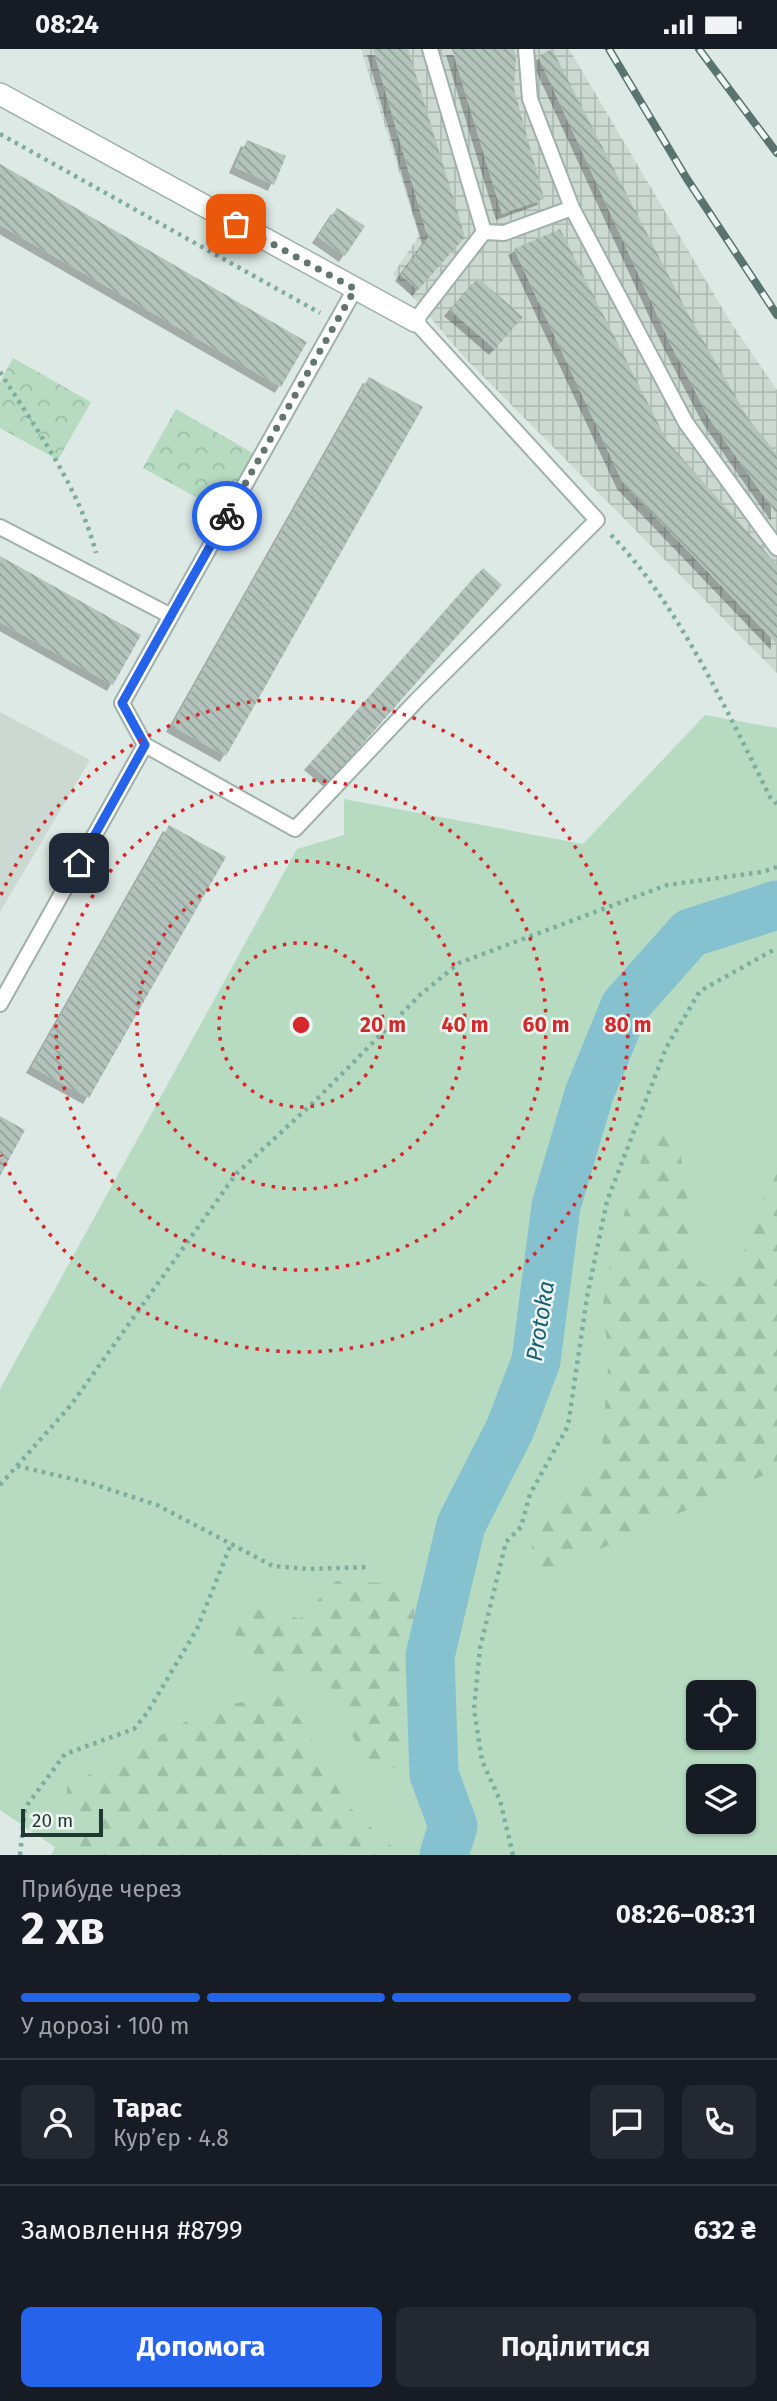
<!DOCTYPE html>
<html lang="uk">
<meta charset="utf-8">
<style>
:root{--surface:#171b24;--page:#242831;--text:#f1f3f6;--muted:#9ea1a6;--line:#363941;--accent:#2563eb}
body{margin:0;font-family:"Fira Sans",sans-serif;background:var(--page);color:var(--text);height:100vh;display:flex;flex-direction:column;font-size:26px;white-space:nowrap}
*{box-sizing:border-box;margin:0}
p{font-size:23px;color:var(--muted)}
.icon{flex:none;width:38px;height:38px;fill:none;stroke:currentColor;stroke-width:2;stroke-linecap:round;stroke-linejoin:round}
.map{position:relative;height:1806px;overflow:hidden}
.details{display:flex;flex-direction:column;background:var(--surface);flex:1}
.details>*{flex:none}
.controls{position:absolute;left:686px;top:1631px;display:grid;gap:14px}
.controls a{display:grid;place-items:center;width:70px;height:70px;border-radius:10px;background:var(--surface);box-shadow:0 2px 5px #0004;font-size:35px}
.scale{position:absolute;left:21px;bottom:18px;width:82px;box-sizing:border-box;padding-left:7px;border:4px solid #1f3832;border-top:0;font-size:19px;line-height:24px;white-space:nowrap;color:#1f3832;-webkit-text-stroke:5px #edf6f2;paint-order:stroke}
.pin{position:absolute;display:grid;place-items:center;width:60px;height:60px;color:#fff;margin:-30px;border-radius:14px;box-shadow:0 4px 10px #0006}
.courier{position:absolute;display:grid;place-items:center;width:70px;height:70px;margin:-35px;border:5px solid #2563eb;border-radius:50%;background:#fff;color:#222;box-shadow:0 2px 9px #0007}
.summary em{font-style:normal;font-weight:700}
.summary div{display:flex;flex-direction:column-reverse}
.summary{display:flex;align-items:center;justify-content:space-between;height:119px;padding:0 21px}
h1{font-size:46px;font-weight:700;line-height:52px}
.bar{display:grid;grid-template-columns:repeat(4,1fr);gap:10px 7px;align-content:center;height:84px;padding:0 21px}
.bar i{height:9px;border-radius:5px;background:var(--line)}
.bar .active{background:var(--accent)}
.bar p{grid-column:span 4}
.line{display:flex;align-items:center;gap:18px;padding:0 21px;border-top:2px solid var(--line)}
.line div{flex:1}
.round{display:grid;place-items:center;flex:none;width:74px;height:74px;border-radius:10px;background:var(--page)}
.button{display:flex;gap:14px;margin-top:auto;padding:14px 21px}
.button a{flex:1;height:80px;border-radius:10px;background:var(--accent);color:#fff;font-size:28px;font-weight:700;line-height:80px;text-align:center}
.button a+a{background:var(--page);color:var(--text)}
.status{display:flex;justify-content:space-between;align-items:center;height:49px;padding:0 35px;background:var(--surface);direction:ltr}
.status svg{height:19px;fill:currentColor}
.map>svg:first-child{display:block}
.built{fill:#ccd9d3}
.industrial{fill:url(#industrial-grid)}
.green{fill:#b6dbc1;fill-rule:evenodd}
.forest{fill:url(#forest-firs)}
.park{fill:url(#park-crowns)}
.lines{fill:none;stroke-linecap:round;stroke-linejoin:round}
.river{stroke:#85c1cf;stroke-width:49}
.building{fill:url(#building-back-hatch);filter:url(#shadow)}
.lane-casing{stroke:#a0b0ab;stroke-width:18}
.street-casing{stroke:#a0b0ab;stroke-width:24}
.path{stroke:#7ead9f;stroke-width:4.5;stroke-dasharray:3.5 5;stroke-linecap:butt}
.lane{stroke:#fff;stroke-width:14}
.street{stroke:#fff;stroke-width:21}
.rail-casing{stroke:#59746e;stroke-width:8}
.rail{stroke:#edf6f2;stroke-width:5;stroke-dasharray:16;stroke-linecap:butt}
.done{stroke:#627670;stroke-width:7;stroke-dasharray:0 12.6}
.route{stroke:#2563eb;stroke-width:9}
.ring{fill:none;stroke:#d62828;stroke-width:3.5;stroke-dasharray:3.5 7}
.labels{text-anchor:middle;stroke-width:5;stroke-linejoin:round;paint-order:stroke}
.water-label{font-size:23px;font-style:italic;fill:#1b6173;stroke:#edf6f2}
.centre{fill:#d62828;stroke:#edf6f2;stroke-width:3.5}
.ring-label{font-size:21px;text-anchor:middle;font-weight:bold;fill:#d62828;stroke:#edf6f2;stroke-width:5;stroke-linejoin:round;paint-order:stroke}
</style>
<div class="status"><b>08:24</b><svg viewBox="0 0 49 12"><path d="M0 12V9h3v3zM5 12V6h3v6zM10 12V3h3v9zM15 12V0h3v12zM26 1h20v11H26zM47 4h2v5h-2z"/></svg></div>
<div class="map">
<svg width="777" height="1806" viewBox="0 0 777 1806">
<defs>
<pattern id="industrial-grid" width="8" height="8" patternUnits="userSpaceOnUse" patternTransform="scale(1.75)"><rect width="8" height="8" fill="#ccd9d3"/><path d="M0 4h8M4 0v8" fill="none" stroke="#afbbb6"/></pattern>
<pattern id="forest-firs" width="22" height="20" patternUnits="userSpaceOnUse" patternTransform="scale(1.75)"><rect width="22" height="20" fill="#b6dbc1"/><path d="M5 1l3.5 6h-7zM16 11l3.5 6h-7z" fill="#9cbda6"/></pattern>
<pattern id="park-crowns" width="20" height="18" patternUnits="userSpaceOnUse" patternTransform="scale(1.75)"><rect width="20" height="18" fill="#b6dbc1"/><path d="M2 6a3 3 0 1 1 6 0M12 15a3 3 0 1 1 6 0" fill="none" stroke="#9cbda6"/></pattern>
<pattern id="building-back-hatch" width="6" height="6" patternUnits="userSpaceOnUse" patternTransform="scale(1.75)"><rect width="6" height="6" fill="#b3c4bd"/><path d="M-1 5l2 2M0 0l6 6M5-1l2 2" fill="none" stroke="#91a09a"/></pattern>
<filter id="shadow"><feDropShadow dx="-6" dy="6" stdDeviation="0" flood-color="#0004"/></filter>
</defs>
<rect width="100%" height="100%" fill="#dde9e4"/>
<!-- built -->
<path class="built" d="M0,663l90,48 -90,152z"/>
<!-- industrial -->
<path class="industrial" d="M361,0h208l162,274 46,67v283l-312,-315 -72,-84 26,-38z"/>
<!-- green -->
<path class="green" d="M705,666l72,13v1127h-726l4,-8 -55,-37v-421l297,-540 47,-14v-36l239,45zM698,1643h46v46h-46zM698,1727h46v46h-46z"/>
<!-- forest -->
<path class="forest" d="M677,1080l22,151 23,16 23,-47 32,-87v307l-230,104 -15,-5v-32l26,-48 28,-5 16,-36 7,-94 -7,-44 12,-64 37,-115z
M336,1532l48,2 30,21 3,136 -20,29 -26,-7 -31,-42 -12,-43 -56,1 -35,-33 -4,-28 33,-9 34,11z
M283,1646l23,34 40,75 55,51h-319l-16,-33 1,-35 143,-79z"/>
<!-- park -->
<path class="park" d="M13,309l78,44 -33,58 -58,-32v-46z
M176,360l77,44 -32,58 -78,-43z"/>
<g class="lines">
<!-- river -->
<path class="river" d="M444,1806l9,-29 -19,-52 -4,-118 31,-131 49,-96 26,-68 20,-155 33,-112 36,-88 65,-73 87,-28"/>
</g>
<!-- building -->
<path class="building" d="M373,0h35l57,188 -47,53 -17,-15 27,-37z
M452,0h62l2,9 -2,31 30,110 -42,15z
M552,0l139,270 58,101 28,34v61l-68,-97 -38,-73 -133,-289z
M247,91l39,16 -12,29 -39,-18z
M0,115l307,178 -26,45 -281,-162z
M337,159l28,18 -20,30 -27,-19z
M560,180l107,212 110,124v79l-154,-161 -109,-234z
M478,229l45,39 -28,32 -45,-39z
M369,328l54,30 -197,349 -54,-30z
M0,507l141,79 -28,50 -113,-63z
M483,519l19,17 -172,196 -20,-17z
M169,776l57,32 -137,241 -57,-31z
M0,1067l25,14 -25,46z"/>
<g class="lines">
<!-- lane casing -->
<g class="lane-casing">
<path id="lane" d="M526,0l4,50 42,109
M484,183l20,1 68,-25 114,215 91,125
M0,478l171,89 184,-327
M145,696l-23,-42 49,-87
M0,955l145,-259 150,84 122,-129 180,-180 -182,-199 69,-89 -54,-183"/>
</g>
<!-- street casing -->
<g class="street-casing">
<path id="street" d="M0,45l415,227"/>
</g>
<!-- path -->
<path class="path" d="M0,85l320,179
M0,323c36,57 79,115 96,181
M611,486c66,67 117,178 159,262l7,7
M17,1417l73,17 67,22 116,61 36,3 59,-2
M0,1436l71,-80 165,-231 78,-72 106,-107 39,-32 208,-78 95,-13 15,-5
M20,1806l5,-47 40,-54 69,-25 13,-16 50,-84 34,-85
M513,1806l-13,-55 -18,-39 -8,-52 6,-61 26,-106 15,-15 9,-33 38,-68 19,-129 20,-96 59,-153 34,-57 77,-43"/>
<!-- lane -->
<use href="#lane" class="lane"/>
<!-- street -->
<use href="#street" class="street"/>
<!-- rail casing -->
<g class="rail-casing">
<path id="rail" d="M609,0l78,130 90,136
M699,0l78,104"/>
</g>
<!-- rail -->
<use href="#rail" class="rail"/>
</g>
<g class="lines">
<!-- done -->
<path class="done" d="M227,467l128,-227 -119,-65"/>
<!-- route -->
<path class="route" d="M79,814l66,-118 -23,-42 105,-187"/>
</g>
<!-- distance rings -->
<g class="ring">
<circle cx="301" cy="976" r="82"/>
<circle cx="301" cy="976" r="164"/>
<circle cx="301" cy="976" r="245"/>
<path d="M1 846A327 327 0 1 1 1 1106"/>
</g>
<g class="labels">
<!-- water labels -->
<g class="water-label">
<text transform="translate(540 1272) rotate(-81)" y="8">Protoka</text>
</g>
</g>
<circle cx="301" cy="976" r="10" class="centre"/>
<g class="ring-label">
<text x="383" y="983">20 m</text>
<text x="465" y="983">40 m</text>
<text x="546" y="983">60 m</text>
<text x="628" y="983">80 m</text>
</g>
</svg>
<div class="controls">
<a><svg class="icon" aria-label="locate" viewBox="0 0 24 24"><circle cx="12" cy="12" r="6"/><path d="M12 2v4M12 18v4M2 12h4M18 12h4"/></svg></a>
<a><svg class="icon" aria-label="layers" viewBox="0 0 24 24"><path d="M12 4l9 5-9 5-9-5zM3 14l9 5 9-5"/></svg></a>
</div>
<div class="scale">20 m</div>
<div class="pin" style="left:236px;top:175px;background:#ea580c"><svg class="icon" aria-label="bag" viewBox="0 0 24 24"><path d="M5 8h14l-1 12H6zM9 8a3 3 0 0 1 6 0"/></svg></div>
<div class="pin" style="left:79px;top:814px;background:#1f2937"><svg class="icon" aria-label="home" viewBox="0 0 24 24"><path d="M3 11l9-7 9 7M6 9v11h12V9"/></svg></div>
<div class="courier" style="left:227px;top:467px"><svg class="icon" aria-label="bike" viewBox="0 0 24 24"><circle cx="6" cy="16" r="4"/><circle cx="18" cy="16" r="4"/><path d="M6 16l4-8h5l3 8M10 8l3 8H6M13 5h3"/></svg></div>
</div>
<section class="details">
<div class="summary"><div><h1>2 хв</h1><p>Прибуде через</p></div><em>08:26–08:31</em></div>
<div class="bar"><i class="active"></i><i class="active"></i><i class="active"></i><i></i><p>У дорозі · 100 m</p></div>
<div class="line" style="height:126px"><a class="round"><svg class="icon" aria-label="person" viewBox="0 0 24 24"><circle cx="12" cy="8" r="4"/><path d="M4 21q1-7 8-7t8 7"/></svg></a><div><b>Тарас</b><p>Кур’єр · 4.8</p></div><a class="round"><svg class="icon" aria-label="chat" viewBox="0 0 24 24"><path d="M4 5h16v11H9l-5 4z"/></svg></a><a class="round"><svg class="icon" aria-label="phone" viewBox="0 0 24 24"><path d="M5 4h4l2 5-3 2q2 4 5 5l2-3 5 2v4C11 20 4 13 5 4z"/></svg></a></div>
<div class="line" style="height:91px"><div>Замовлення #8799</div><b>632 ₴</b></div>
<div class="button"><a>Допомога</a><a>Поділитися</a></div>
</section>
